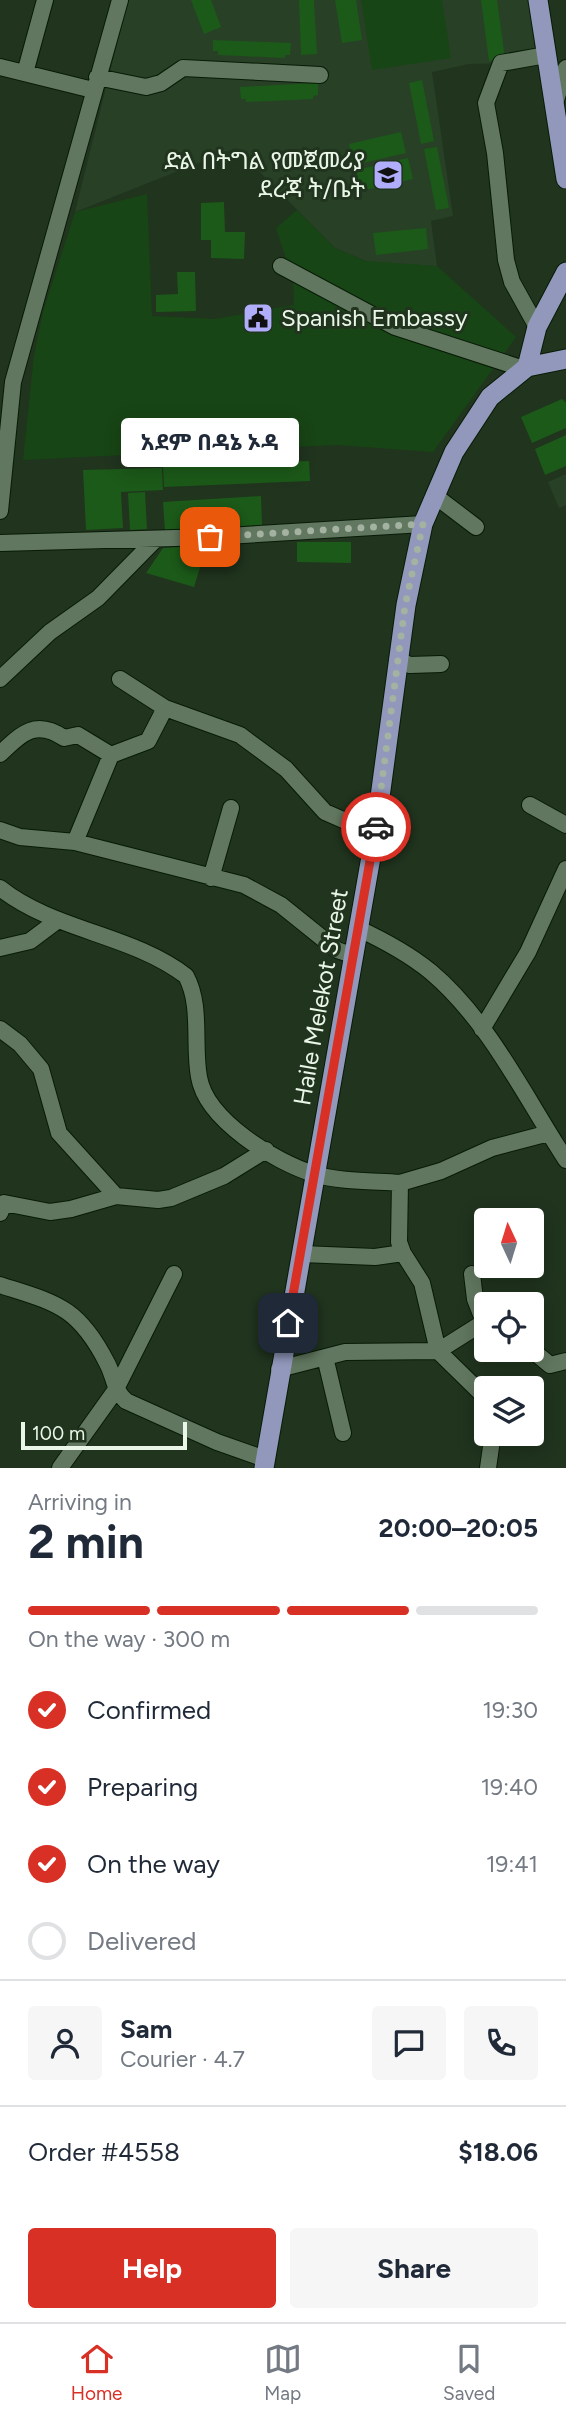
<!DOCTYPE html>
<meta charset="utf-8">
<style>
:root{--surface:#fff;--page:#f6f6f7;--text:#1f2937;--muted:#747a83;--line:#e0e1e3;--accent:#d93025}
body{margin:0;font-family:Figtree,"Noto Sans Ethiopic",sans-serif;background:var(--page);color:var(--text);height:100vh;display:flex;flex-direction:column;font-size:26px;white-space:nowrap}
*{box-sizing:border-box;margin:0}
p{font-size:23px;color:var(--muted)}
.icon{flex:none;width:38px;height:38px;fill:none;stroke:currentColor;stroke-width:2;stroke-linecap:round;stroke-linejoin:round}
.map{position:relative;height:1468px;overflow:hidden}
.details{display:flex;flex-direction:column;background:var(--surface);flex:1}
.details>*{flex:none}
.needle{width:46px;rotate:356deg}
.controls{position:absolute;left:474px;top:1208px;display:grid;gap:14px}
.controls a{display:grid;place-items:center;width:70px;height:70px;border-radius:7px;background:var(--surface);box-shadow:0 4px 18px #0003;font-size:35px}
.scale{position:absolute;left:21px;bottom:18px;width:166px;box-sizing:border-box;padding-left:7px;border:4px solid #eaf6e8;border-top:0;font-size:19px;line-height:24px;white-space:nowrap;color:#eaf6e8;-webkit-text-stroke:5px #20341e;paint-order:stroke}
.pin{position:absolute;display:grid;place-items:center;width:60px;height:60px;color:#fff;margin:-30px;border-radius:14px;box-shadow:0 4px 10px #0006}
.courier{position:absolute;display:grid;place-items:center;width:70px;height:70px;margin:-35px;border:5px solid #d93025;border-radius:50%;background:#fff;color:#222;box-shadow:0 2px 9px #0007}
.bubble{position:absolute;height:49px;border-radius:7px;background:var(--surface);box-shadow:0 4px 18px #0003;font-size:23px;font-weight:700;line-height:49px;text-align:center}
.headline em{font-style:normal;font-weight:700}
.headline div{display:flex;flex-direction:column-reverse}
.headline{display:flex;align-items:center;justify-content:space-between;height:119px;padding:0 28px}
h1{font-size:46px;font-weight:700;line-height:52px}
.bar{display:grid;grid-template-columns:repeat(4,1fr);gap:10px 7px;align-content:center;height:84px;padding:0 28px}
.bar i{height:9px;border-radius:5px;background:var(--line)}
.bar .active{background:var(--accent)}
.bar p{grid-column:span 4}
.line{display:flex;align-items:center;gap:18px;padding:0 28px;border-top:2px solid var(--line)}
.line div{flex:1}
.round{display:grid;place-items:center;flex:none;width:74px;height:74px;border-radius:7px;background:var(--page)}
ol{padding:0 28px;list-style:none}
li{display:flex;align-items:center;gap:21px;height:77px}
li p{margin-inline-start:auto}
li .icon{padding:7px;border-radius:50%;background:var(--accent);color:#fff;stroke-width:4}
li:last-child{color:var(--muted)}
li i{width:38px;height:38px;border:4px solid var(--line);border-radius:50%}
.button{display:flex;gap:14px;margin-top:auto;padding:14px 28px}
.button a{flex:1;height:80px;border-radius:7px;background:var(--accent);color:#fff;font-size:28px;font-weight:700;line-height:80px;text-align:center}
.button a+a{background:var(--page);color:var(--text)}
.tab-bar{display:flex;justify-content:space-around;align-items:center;height:98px;border-top:2px solid var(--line);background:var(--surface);font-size:19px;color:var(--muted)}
.tab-bar a{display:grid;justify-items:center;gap:4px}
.tab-bar .active{color:var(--accent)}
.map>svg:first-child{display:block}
.built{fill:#284026}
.green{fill:#184515}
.building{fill:#1c5a19}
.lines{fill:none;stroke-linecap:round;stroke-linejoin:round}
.minor-casing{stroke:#081b07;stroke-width:18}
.major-casing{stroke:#081b07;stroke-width:21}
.minor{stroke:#61775f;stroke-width:16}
.major{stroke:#9198bb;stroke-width:19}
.done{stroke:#a3b2a1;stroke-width:7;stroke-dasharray:0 12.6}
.route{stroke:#d93025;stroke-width:9}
.labels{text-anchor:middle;stroke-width:6;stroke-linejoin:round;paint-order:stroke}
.poi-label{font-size:24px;fill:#eaf6e8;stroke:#20341e;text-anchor:end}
.street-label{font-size:24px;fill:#eaf6e8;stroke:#20341e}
</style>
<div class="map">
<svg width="566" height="1468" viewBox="0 0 566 1468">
<rect width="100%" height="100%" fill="#20341e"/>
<!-- built -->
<path class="built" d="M128,0h403l9,62 -71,2 -37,8 21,144 -22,5 6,45 -69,-4 -33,-14 -99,-100 -161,64z
M566,474v31l-7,3 -11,-26z"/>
<!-- green -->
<path class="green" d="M361,0h81l9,58 -79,12z
M147,194l5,122 63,3 79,-14 -1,-25 -17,-52 21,-18 38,38 30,13 72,5 79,71 -83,115 -97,-7 -313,15 11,-105 9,-43 32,-100z"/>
<!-- building -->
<path class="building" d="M191,0h20l10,27 -17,7z
M299,0h15l3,54 -16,1z
M335,0h21l6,40 -20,3z
M481,0h16l8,59 -16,2z
M213,40l78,3 -1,12h-5v3l-67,-3v-4h-5z
M422,80l12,61 -13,3 -12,-61z
M318,83v12l-5,1v3l-67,3v-3h-5l-1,-12z
M401,132l5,21 -52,12 -5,-21z
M437,147l12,61 -13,2 -12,-61z
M408,158l5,21 -52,12 -5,-21z
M224,202l1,30h20l-1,27 -33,-1v-18h-10v-37z
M426,228l2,21 -52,6 -3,-22z
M177,272h18l1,39 -40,1v-17l22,-1z
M562,399l4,4v25l-34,15 -11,-26z
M566,435v31l-21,9 -10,-26z
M309,461l1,20 -146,6 -1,-20z
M162,468l1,22 -42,2 2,36 -37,2 -3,-60z
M145,492l2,37 -17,1 -2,-37z
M261,496l1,29 -97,6 -2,-29z
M297,542h54v21l-54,-1z
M207,545l-13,42 -48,-14 17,-25z"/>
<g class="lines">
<!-- minor casing -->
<g class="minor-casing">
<path id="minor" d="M0,67l93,23
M25,73l20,-73
M97,77l49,10 15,-4 22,-15 137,7
M556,100l10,-32
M281,266l114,61 129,42
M537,327l-25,-45 -6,-22 -11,-107 -9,-50 15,-40 45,-8
M434,495l42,32
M0,511l13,-129 107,-382
M0,543l210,-6 213,-13
M397,660l13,5 31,-1
M0,679l50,-47 48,-34 57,-58
M120,679l45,29
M0,754c22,-21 36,-35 64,-16l14,-3 33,20 -36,87 169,43 37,20 56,45 15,5
M111,755l37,-14 17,-33 75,27 46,34 39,43 50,22
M530,805l36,20
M0,830l20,7 55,5
M211,878l20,-70
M0,888c54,43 131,46 186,88 16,29 7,69 13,101 7,43 76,85 115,97 27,8 58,7 86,9l-1,59 4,11 19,30 16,68 46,-29 -9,-23 -3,-25
M357,928c26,12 52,26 74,44 58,49 94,125 135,188
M0,948l30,-7 28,-21
M0,1029l20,15 21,25 18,64 57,63
M482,1029l46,-77 38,-83
M400,1183l41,-12 51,-23 57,-15
M0,1213l4,-10 46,9 21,-3 45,-13 42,4 13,-2 53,-22 42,-26
M302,1254l73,3 28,-4
M0,1285c56,18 78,21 107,78 8,15 6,26 19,38l91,41 48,17
M532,1350l18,15 16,-4
M325,1357l18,76
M279,1369l66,-17 93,-1 48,47
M60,1468l55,-77 59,-117
M488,1468l5,-35"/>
</g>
<!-- major casing -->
<g class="major-casing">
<path id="major" d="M538,0l28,179
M527,367l10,-40 29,-55
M264,1468l111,-634 31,-229 17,-81 31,-72 36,-55 37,-30 39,-8"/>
</g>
<!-- minor -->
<use href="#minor" class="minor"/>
<!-- major -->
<use href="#major" class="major"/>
</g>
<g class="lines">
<!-- done -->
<path class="done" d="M210,537l213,-13 -18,82 -29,221"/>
<!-- route -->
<path class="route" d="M288,1323l88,-496"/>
</g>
<!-- icons -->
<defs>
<g id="school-square" transform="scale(1.575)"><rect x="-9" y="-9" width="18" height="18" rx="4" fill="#b0aefa" stroke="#20341e"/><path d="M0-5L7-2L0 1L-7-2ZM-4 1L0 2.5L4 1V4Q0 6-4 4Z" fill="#111"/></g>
<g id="civic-square" transform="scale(1.575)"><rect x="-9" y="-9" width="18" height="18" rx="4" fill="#b0aefa" stroke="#20341e"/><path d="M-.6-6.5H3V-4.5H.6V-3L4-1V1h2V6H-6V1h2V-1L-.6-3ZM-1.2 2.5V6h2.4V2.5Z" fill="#111"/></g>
</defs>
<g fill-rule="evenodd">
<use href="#school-square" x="388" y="175"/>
<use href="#civic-square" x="258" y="318"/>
</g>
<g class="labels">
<!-- poi labels -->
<g class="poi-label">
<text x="365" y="169">ድል በትግል የመጀመሪያ<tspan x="365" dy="28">ደረጃ ት/ቤት</tspan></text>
<text x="281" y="326" text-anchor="start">Spanish Embassy</text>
</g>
<!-- street labels -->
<g class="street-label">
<text transform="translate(321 997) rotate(-80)" y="8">Haile Melekot Street</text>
</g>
</g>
</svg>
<div class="controls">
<a><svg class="needle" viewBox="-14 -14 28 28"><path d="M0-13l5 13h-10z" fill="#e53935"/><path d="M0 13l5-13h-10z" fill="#747a83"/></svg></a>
<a><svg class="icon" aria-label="locate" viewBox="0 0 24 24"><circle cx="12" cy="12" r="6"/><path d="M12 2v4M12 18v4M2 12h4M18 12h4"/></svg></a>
<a><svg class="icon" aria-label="layers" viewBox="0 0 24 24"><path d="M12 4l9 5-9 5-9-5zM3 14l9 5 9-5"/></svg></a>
</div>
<div class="scale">100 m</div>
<div class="pin" style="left:210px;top:537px;background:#ea580c"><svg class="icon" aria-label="bag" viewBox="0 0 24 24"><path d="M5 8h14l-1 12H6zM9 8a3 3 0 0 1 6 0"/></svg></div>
<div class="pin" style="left:288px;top:1323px;background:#1f2937"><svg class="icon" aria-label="home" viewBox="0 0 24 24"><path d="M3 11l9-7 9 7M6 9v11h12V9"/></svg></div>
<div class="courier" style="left:376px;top:827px"><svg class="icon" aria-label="car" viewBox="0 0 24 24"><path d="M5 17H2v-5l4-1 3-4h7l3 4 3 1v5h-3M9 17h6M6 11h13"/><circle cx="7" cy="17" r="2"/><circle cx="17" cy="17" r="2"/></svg></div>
<div class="bubble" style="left:121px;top:418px;width:178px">አደም በዳኔ ኦዳ</div>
</div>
<section class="details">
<div class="headline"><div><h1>2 min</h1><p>Arriving in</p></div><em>20:00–20:05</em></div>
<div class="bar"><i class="active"></i><i class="active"></i><i class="active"></i><i></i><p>On the way · 300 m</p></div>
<ol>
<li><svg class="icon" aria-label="check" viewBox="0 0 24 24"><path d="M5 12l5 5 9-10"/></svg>Confirmed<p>19:30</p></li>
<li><svg class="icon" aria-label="check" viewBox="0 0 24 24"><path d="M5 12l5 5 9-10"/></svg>Preparing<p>19:40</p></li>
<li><svg class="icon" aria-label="check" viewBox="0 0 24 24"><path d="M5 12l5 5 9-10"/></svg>On the way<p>19:41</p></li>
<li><i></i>Delivered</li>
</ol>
<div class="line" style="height:126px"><a class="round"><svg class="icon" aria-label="person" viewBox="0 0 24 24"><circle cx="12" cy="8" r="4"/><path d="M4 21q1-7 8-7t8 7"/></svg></a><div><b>Sam</b><p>Courier · 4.7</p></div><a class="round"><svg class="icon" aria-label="chat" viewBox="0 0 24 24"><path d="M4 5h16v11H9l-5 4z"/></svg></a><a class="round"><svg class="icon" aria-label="phone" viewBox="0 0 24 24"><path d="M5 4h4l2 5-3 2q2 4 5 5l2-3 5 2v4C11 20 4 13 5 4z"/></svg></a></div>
<div class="line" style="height:91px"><div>Order #4558</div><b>$18.06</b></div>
<div class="button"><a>Help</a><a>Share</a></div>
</section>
<nav class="tab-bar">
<a class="active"><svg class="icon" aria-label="home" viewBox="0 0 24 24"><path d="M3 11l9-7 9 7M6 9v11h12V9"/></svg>Home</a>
<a><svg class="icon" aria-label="map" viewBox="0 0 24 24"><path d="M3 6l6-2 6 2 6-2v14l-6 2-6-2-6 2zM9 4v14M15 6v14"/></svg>Map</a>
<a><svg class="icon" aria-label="saved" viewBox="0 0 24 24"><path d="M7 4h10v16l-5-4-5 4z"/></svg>Saved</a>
</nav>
